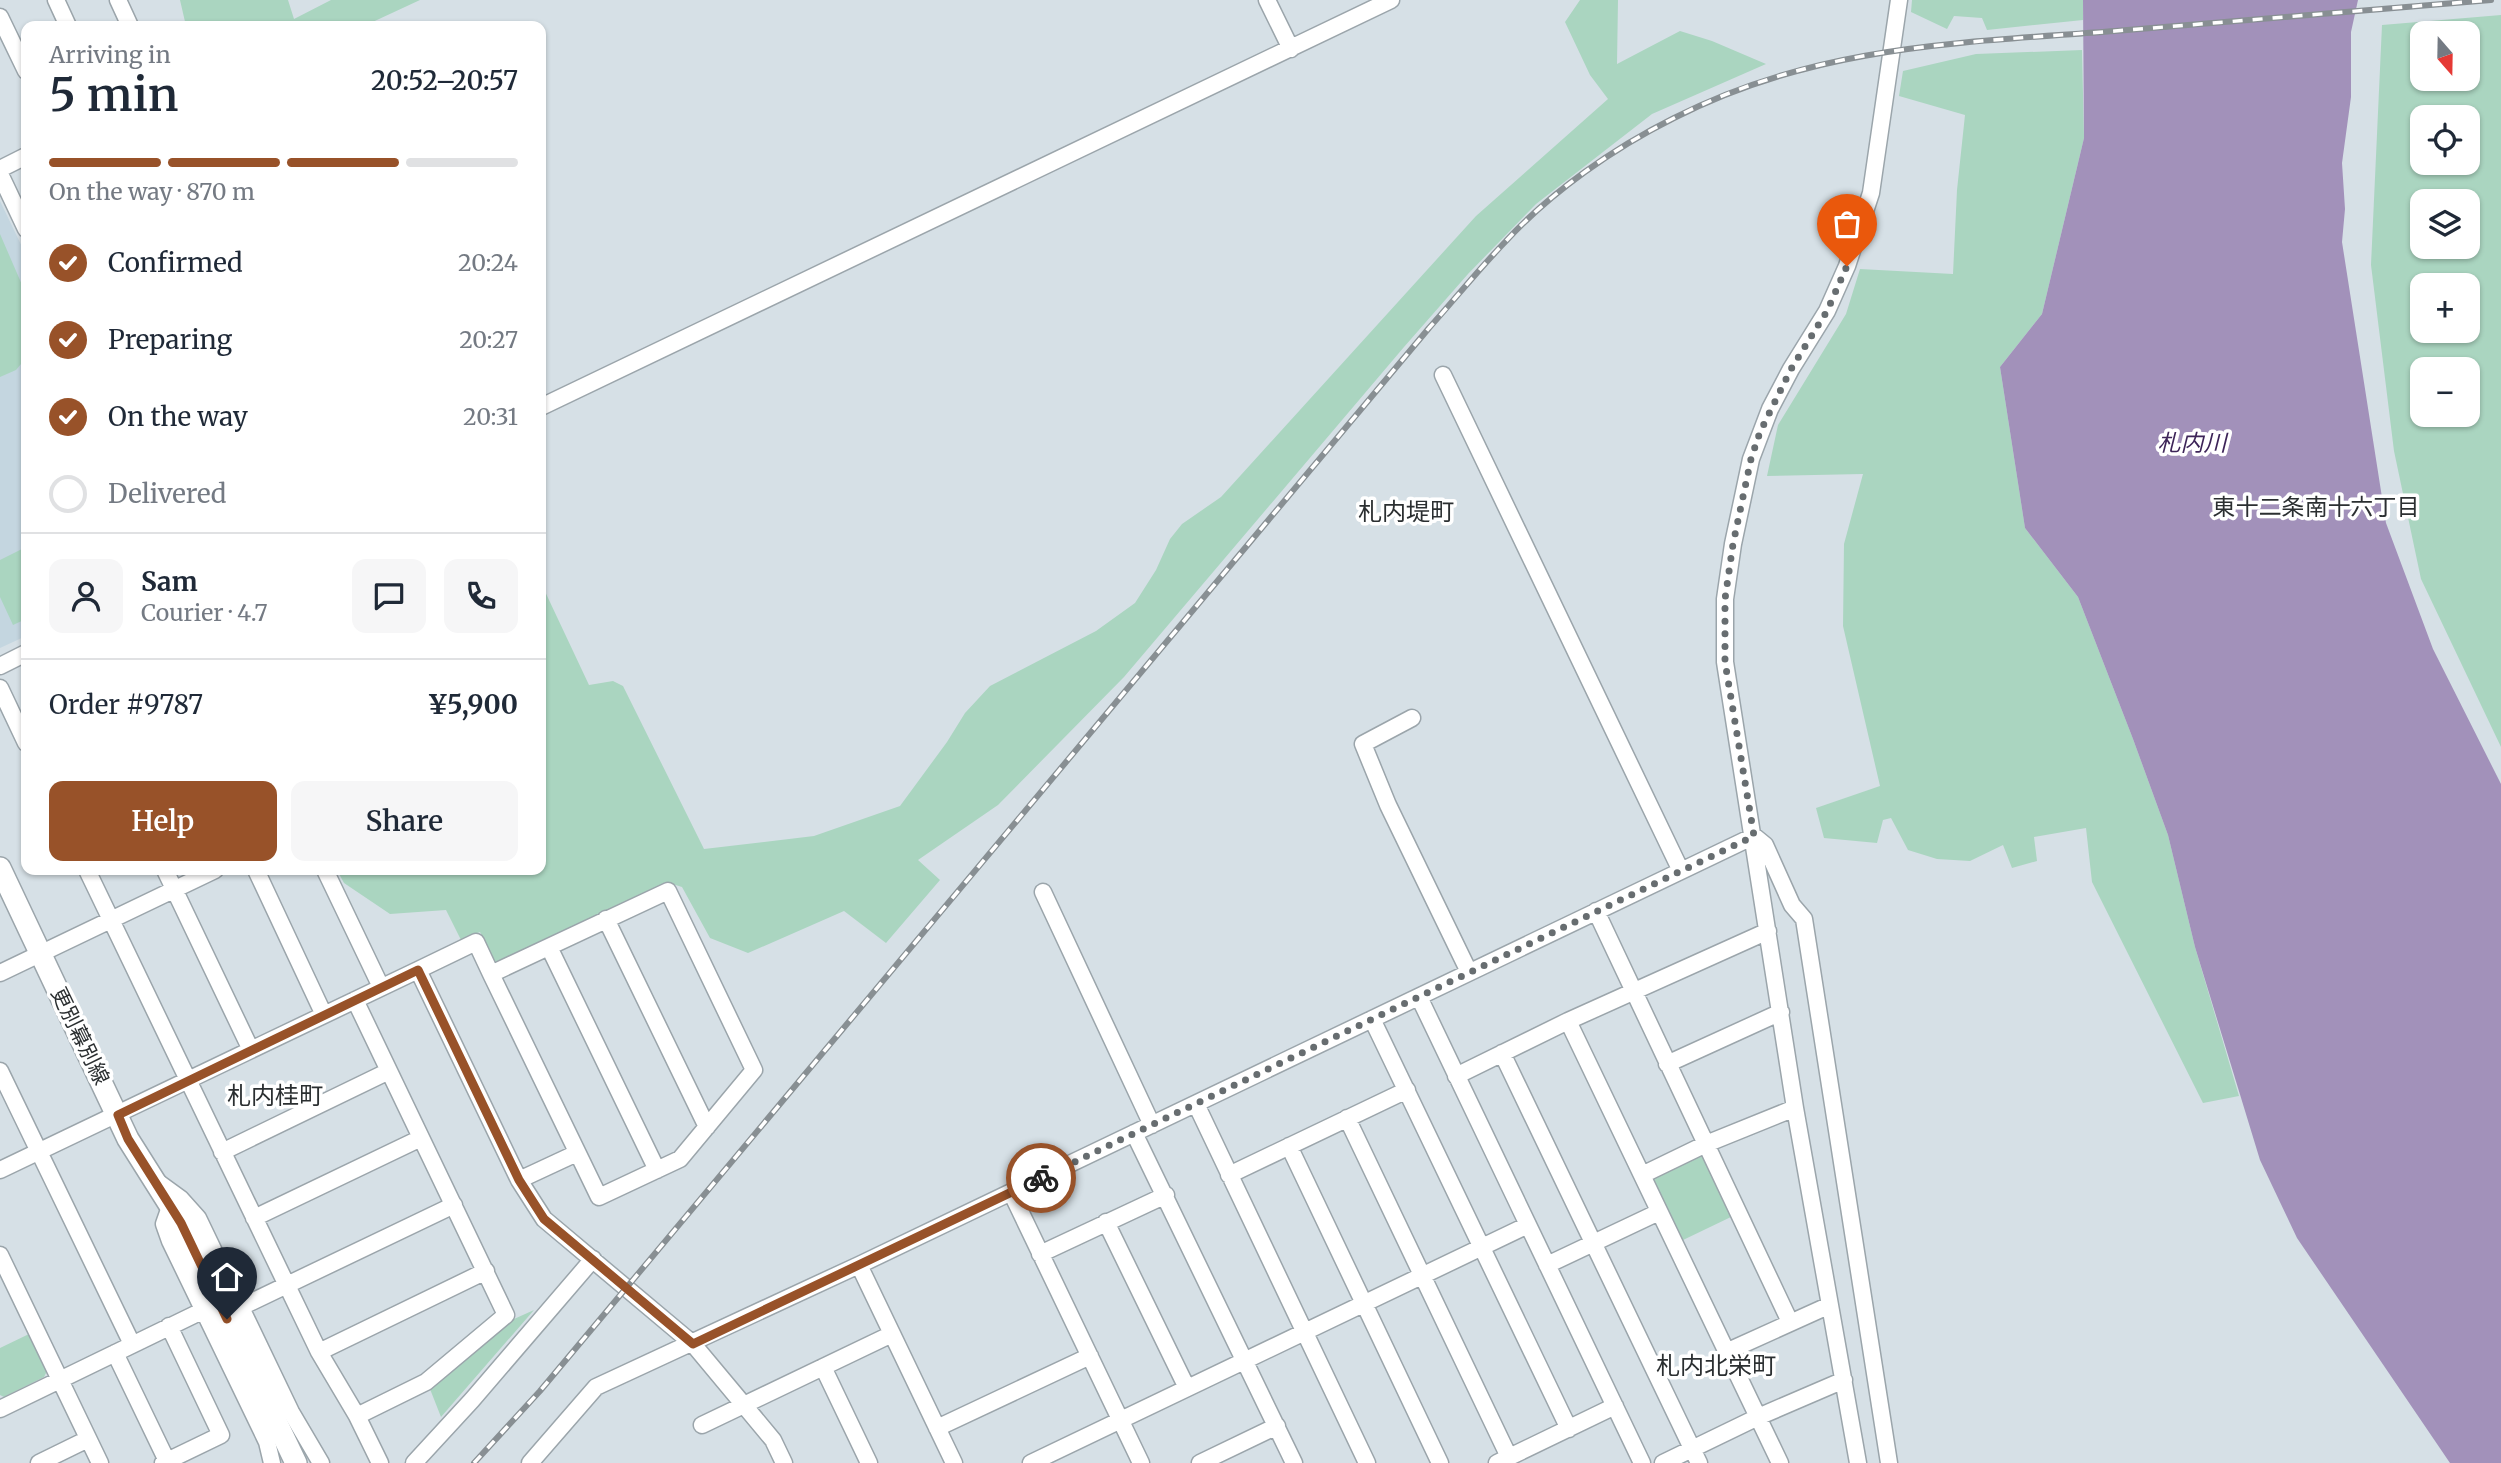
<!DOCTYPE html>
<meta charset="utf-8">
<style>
:root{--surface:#fff;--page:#f6f6f7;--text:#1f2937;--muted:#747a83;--line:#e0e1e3;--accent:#985229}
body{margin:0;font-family:Merriweather,"Noto Sans JP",serif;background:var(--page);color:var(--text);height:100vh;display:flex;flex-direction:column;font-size:26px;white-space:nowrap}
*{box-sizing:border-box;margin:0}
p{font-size:23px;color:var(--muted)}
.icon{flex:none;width:38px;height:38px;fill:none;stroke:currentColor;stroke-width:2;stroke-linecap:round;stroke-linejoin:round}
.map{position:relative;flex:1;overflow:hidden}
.sheet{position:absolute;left:21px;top:21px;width:525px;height:854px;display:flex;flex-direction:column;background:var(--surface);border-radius:14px;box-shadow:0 2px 5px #0004}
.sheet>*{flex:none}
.needle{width:46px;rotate:160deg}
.controls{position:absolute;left:2410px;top:21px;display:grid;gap:14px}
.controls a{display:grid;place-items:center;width:70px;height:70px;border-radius:14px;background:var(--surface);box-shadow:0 2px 5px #0004;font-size:35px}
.pin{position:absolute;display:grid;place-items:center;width:60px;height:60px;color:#fff;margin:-72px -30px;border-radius:50% 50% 50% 0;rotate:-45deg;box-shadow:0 0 7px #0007}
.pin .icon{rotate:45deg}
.courier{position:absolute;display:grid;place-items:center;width:70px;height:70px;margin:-35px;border:5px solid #985229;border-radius:50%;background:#fff;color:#222;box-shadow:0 2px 9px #0007}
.summary em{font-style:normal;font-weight:600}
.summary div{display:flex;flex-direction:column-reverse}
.summary{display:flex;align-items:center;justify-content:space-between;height:119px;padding:0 28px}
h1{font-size:46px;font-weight:600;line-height:52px}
.bar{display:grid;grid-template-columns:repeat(4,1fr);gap:10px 7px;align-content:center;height:84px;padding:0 28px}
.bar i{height:9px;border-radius:5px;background:var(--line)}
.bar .on{background:var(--accent)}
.bar p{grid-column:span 4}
.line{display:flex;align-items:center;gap:18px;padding:0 28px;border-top:2px solid var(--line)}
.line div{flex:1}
.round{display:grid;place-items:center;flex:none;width:74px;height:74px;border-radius:14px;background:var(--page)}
ol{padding:0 28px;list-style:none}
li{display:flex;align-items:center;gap:21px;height:77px}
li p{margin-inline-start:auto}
li .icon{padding:7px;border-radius:50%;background:var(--accent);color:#fff;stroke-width:4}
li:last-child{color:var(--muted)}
li i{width:38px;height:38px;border:4px solid var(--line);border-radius:50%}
.primary-button{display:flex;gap:14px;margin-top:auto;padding:14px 28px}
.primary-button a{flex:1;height:80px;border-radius:14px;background:var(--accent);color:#fff;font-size:28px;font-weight:600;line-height:80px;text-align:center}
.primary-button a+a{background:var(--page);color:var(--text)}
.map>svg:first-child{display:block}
.built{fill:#c4d6e0}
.green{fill:#aad5c0;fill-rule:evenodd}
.water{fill:#a291ba}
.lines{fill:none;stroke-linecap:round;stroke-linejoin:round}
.minor-casing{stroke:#9ba5ab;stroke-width:19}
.major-casing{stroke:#9ba5ab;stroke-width:24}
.minor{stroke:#fff;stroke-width:16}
.major{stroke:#fff;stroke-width:21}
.rail-casing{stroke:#888f93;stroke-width:6}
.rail{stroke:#fff;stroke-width:3.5;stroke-dasharray:10;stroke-linecap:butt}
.done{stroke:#676d70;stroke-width:7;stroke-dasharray:0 12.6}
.route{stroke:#985229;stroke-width:9}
.labels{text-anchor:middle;stroke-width:7;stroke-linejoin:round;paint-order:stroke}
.street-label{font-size:21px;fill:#2b2f31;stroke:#fff}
.water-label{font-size:23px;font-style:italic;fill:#3d2458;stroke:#fff}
.neighbourhood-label{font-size:23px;fill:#2b2f31;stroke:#fff}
.quarter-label{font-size:24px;fill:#2b2f31;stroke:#fff}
</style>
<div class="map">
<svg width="2501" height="1463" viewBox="0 0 2501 1463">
<rect width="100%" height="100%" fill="#d6e0e6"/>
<!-- built -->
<path class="built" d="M0,201l26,54v381l-26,12z"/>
<!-- green -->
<path class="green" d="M180,0h108l6,19 37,-19h89l-56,26h-178z
M1580,0h38l-1,64 63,-33 32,10 54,23 -114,50 -116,90 -68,70 -64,73 -280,330 -126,128 -80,55 22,20 -54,63 -42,-32 -96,42 -38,-15 -28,-51 -16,-5 -165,82 -7,-3 -14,-29 -19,8 -15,-30 -56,4 -46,-31 -7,-13h204v-287l48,102 24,-4 10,5 81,163 110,-13 86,-30 47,-64 18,-29 25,-27 106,-55 39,-28 21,-33 14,-31 12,-15 39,-27 255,-281 132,-117 -18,-24 -25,-53z
M1912,0h171v20l-96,10 -5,-12 -28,-2 -7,13 -36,-17z
M2501,15v732l-80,-168 -27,-128 -23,-186 11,-240zM2422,33h46v46h-46zM2422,117h46v46h-46zM2422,201h46v46h-46zM2422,285h46v46h-46zM2468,369v46h-46v-46z
M2082,50l2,88 -42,176 -42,53 25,161 53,69 55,142 35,96 27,112 44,149 -36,7 -111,-221 -6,-54 -52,9 3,24 -25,7 -9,-23 -33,16 -33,-2 -29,-9 -17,-32 -8,2 -6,23 -53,-5 -8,-30 64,-22 -37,-160 1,-82 19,-70 -96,2 11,-51 68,-111 14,-45 93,5 4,-84 8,-75 -66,-19 4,-25 73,-17z
M0,234l26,60v64l-10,12 -16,7z
M26,547v72l-13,6 -13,-28v-37z
M1701,1154l4,2 28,60 -52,25 -29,-60 1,-4z
M534,1310l-93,107 -11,-28 84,-70z
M29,1334l18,37 -3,6 -40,20 -4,-2v-47z"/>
<!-- water -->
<path class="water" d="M2083,0h275l-7,32v65l-9,66 3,46 -3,33 44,281 47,126 68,135v679h-51l-153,-225 -37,-78 -65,-213 -27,-112 -35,-96 -55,-142 -53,-69 -25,-161 42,-53 42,-176z"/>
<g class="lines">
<!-- minor casing -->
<g class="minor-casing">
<path id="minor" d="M56,0l12,26
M118,0l12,26
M1267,0l24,49
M0,17l26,54
M0,169l26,-13
M0,174l26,55
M1443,375l238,496
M541,407l850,-407
M0,666l26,-13
M0,688l26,55
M1412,718l-49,26 25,61 81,167
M87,870l232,482 38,64 23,47
M165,870l86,180
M256,870l68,145
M325,870l56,117
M1043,892l109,233
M1596,911l194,411
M606,919l101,208
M549,947l108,223
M418,970l58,-28 15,32 108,223 81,-38 74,-89 -86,-179 -177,83
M0,973l215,-103
M1419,997l223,466
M355,1000l151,315 -80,67 -69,34
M1372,1019l197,410
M1568,1021l212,442
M1502,1053l197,410
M1667,1064l114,-52
M0,1071l132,273
M1456,1076l112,-55 200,-90
M1196,1104l171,359
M1347,1118l162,339
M1134,1133l160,330
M1289,1146l151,317
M222,1152l167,-81
M0,1170l418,-200 101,210 25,39 149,125 80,96 11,23
M1229,1175l178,-85
M1642,1175l64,-31 89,-36
M519,1180l58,-27
M159,1183l22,16 17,19 93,194 30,51
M1011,1192l130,271
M171,1204l-7,20 6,17 97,201 5,21
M254,1218l167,-80
M1106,1222l81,166
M1040,1254l126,-59
M0,1255l100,208
M859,1265l95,198
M1547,1265l112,-53
M241,1307l213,-102
M319,1352l167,-81
M1726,1352l104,-47
M115,1353l52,108
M823,1367l46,96
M0,1409l204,-99
M702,1425l190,-91
M937,1428l153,-72
M39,1463l49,-24
M163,1463l58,-28 -52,-109
M414,1463l58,-63 121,-141
M530,1463l66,-76 263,-122 895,-429 11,9 27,60 12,14 85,544
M1031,1463l497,-238
M1200,1463l77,-37
M1497,1463l118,-57
M1663,1463l95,-46 86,-37
M1858,1463l-63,-355 -70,-446v-63l8,-55 18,-85 19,-50 21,-40 36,-58 20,-45 24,-73 28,-193"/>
</g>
<!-- major casing -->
<g class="major-casing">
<path id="major" d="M0,868l128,271 53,84 115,240"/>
</g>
<!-- minor -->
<use href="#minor" class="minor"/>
<!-- major -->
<use href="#major" class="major"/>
<!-- rail casing -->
<g class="rail-casing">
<path id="rail" d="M474,1463l66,-72 889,-1063c26,-29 50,-59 77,-87 46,-50 108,-93 168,-123 143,-73 285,-75 441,-87 125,-10 251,-21 376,-31"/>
</g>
<!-- rail -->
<use href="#rail" class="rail"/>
</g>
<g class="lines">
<!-- done -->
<path class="done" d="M1041,1178l713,-342 -29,-174v-63l8,-55 18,-85 9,-27 31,-63 36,-58 20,-45"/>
<!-- route -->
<path class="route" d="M227,1319l-46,-96 -53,-84 -10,-24 300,-145 101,210 25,39 149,125 348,-166"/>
</g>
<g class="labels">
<!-- street labels -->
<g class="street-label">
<text transform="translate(80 1036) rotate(64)" y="7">更別幕別線</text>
</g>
<!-- water labels -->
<g class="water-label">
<text x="2192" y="451">札内川</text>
</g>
<!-- neighbourhood labels -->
<g class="neighbourhood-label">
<text x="2316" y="515">東十二条南十六丁目</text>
</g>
<!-- quarter labels -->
<g class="quarter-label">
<text x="1406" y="520">札内堤町</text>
<text x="275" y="1104">札内桂町</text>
<text x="1716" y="1374">札内北栄町</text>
</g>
</g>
</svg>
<div class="controls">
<a><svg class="needle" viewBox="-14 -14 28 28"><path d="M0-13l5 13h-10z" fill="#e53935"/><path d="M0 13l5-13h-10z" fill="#747a83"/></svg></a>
<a><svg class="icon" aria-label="locate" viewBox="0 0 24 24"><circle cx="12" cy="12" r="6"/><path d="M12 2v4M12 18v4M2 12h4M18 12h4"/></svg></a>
<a><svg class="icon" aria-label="layers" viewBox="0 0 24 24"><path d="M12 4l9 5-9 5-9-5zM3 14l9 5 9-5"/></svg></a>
<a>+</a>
<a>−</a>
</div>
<div class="pin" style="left:1847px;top:266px;background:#ea580c"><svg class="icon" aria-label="bag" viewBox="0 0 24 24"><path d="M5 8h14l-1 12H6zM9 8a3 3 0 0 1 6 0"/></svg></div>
<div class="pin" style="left:227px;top:1319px;background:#1f2937"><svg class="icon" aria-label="home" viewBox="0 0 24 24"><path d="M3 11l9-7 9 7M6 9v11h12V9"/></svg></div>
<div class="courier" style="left:1041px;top:1178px"><svg class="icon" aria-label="bike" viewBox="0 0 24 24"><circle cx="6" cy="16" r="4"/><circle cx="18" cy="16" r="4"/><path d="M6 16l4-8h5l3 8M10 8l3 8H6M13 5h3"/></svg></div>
<section class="sheet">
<div class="summary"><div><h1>5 min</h1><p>Arriving in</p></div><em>20:52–20:57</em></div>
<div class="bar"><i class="on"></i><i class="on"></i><i class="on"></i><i></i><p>On the way · 870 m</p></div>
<ol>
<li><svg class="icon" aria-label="check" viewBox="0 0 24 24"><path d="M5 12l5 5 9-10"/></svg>Confirmed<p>20:24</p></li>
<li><svg class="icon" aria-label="check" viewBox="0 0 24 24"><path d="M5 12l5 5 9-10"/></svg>Preparing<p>20:27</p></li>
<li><svg class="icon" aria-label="check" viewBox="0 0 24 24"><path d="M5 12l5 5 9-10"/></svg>On the way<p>20:31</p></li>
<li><i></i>Delivered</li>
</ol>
<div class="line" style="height:126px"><a class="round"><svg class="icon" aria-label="person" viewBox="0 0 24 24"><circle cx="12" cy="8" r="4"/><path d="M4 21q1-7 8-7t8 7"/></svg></a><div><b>Sam</b><p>Courier · 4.7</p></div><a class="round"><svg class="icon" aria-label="chat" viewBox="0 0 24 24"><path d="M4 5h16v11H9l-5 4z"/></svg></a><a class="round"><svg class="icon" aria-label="phone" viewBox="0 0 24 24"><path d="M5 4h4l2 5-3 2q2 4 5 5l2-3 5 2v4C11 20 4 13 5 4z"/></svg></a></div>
<div class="line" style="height:91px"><div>Order #9787</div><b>¥5,900</b></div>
<div class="primary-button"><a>Help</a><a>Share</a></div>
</section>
</div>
